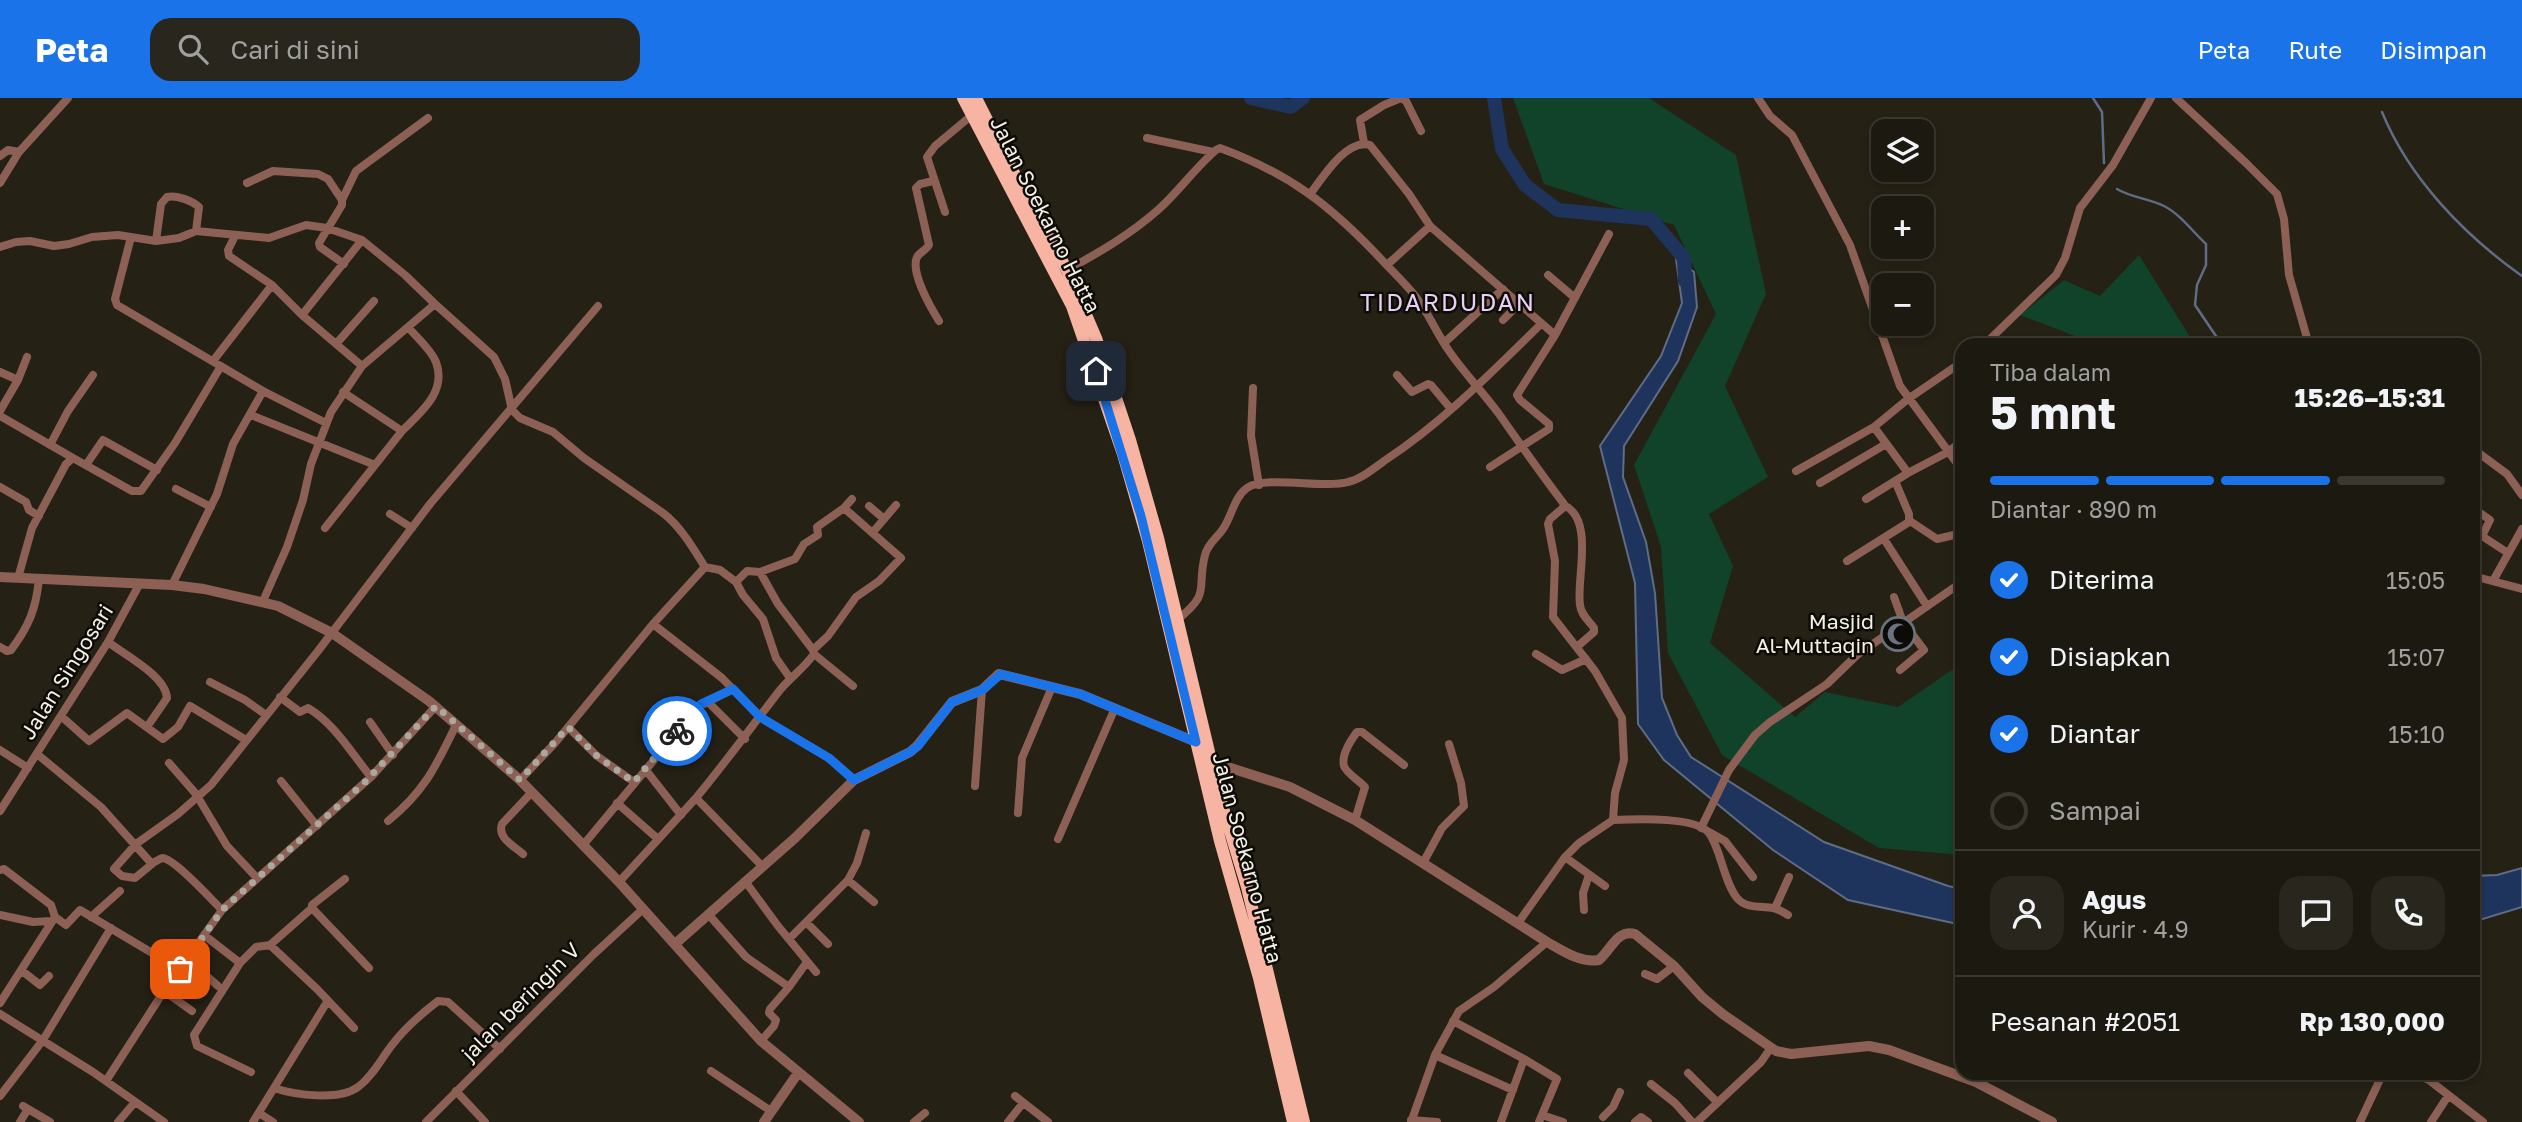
<!DOCTYPE html>
<html lang="id">
<meta charset="utf-8">
<style>
:root{--surface:#1c1910;--page:#29261e;--text:#f1f3f6;--muted:#a0a09f;--line:#3a3830;--accent:#1a73e8}
body{margin:0;font-family:"Golos Text",sans-serif;background:var(--page);color:var(--text);height:100vh;display:flex;flex-direction:column;font-size:26px;white-space:nowrap}
*{box-sizing:border-box;margin:0}
p{font-size:23px;color:var(--muted)}
.icon{flex:none;width:38px;height:38px;fill:none;stroke:currentColor;stroke-width:2;stroke-linecap:round;stroke-linejoin:round}
.map{position:relative;flex:1;overflow:hidden}
.drawer{position:absolute;left:1955px;top:240px;width:525px;height:742px;display:flex;flex-direction:column;background:var(--surface);border-radius:21px;box-shadow:0 4px 10px #0003,0 0 0 2px var(--line)}
.drawer>*{flex:none}
.buttons{position:absolute;left:1871px;top:21px;display:grid;gap:14px}
.buttons a{display:grid;place-items:center;width:63px;height:63px;border-radius:14px;background:var(--surface);box-shadow:0 4px 10px #0003,0 0 0 2px var(--line);font-size:35px}
.pin{position:absolute;display:grid;place-items:center;width:60px;height:60px;color:#fff;margin:-30px;border-radius:14px;box-shadow:0 4px 10px #0006}
.courier{position:absolute;display:grid;place-items:center;width:70px;height:70px;margin:-35px;border:5px solid #1a73e8;border-radius:50%;background:#fff;color:#222;box-shadow:0 2px 9px #0007}
.summary em{font-style:normal;font-weight:700}
.summary div{display:flex;flex-direction:column-reverse}
.summary{display:flex;align-items:center;justify-content:space-between;height:119px;padding:0 35px}
h1{font-size:46px;font-weight:700;line-height:52px}
.bar{display:grid;grid-template-columns:repeat(4,1fr);gap:10px 7px;align-content:center;height:84px;padding:0 35px}
.bar i{height:9px;border-radius:5px;background:var(--line)}
.bar .on{background:var(--accent)}
.bar p{grid-column:span 4}
.line{display:flex;align-items:center;gap:18px;padding:0 35px;border-top:2px solid var(--line)}
.line div{flex:1}
.round{display:grid;place-items:center;flex:none;width:74px;height:74px;border-radius:21px;background:var(--page)}
ol{padding:0 35px;list-style:none}
li{display:flex;align-items:center;gap:21px;height:77px}
li p{margin-inline-start:auto}
li .icon{padding:7px;border-radius:50%;background:var(--accent);color:#fff;stroke-width:4}
li:last-child{color:var(--muted)}
li i{width:38px;height:38px;border:4px solid var(--line);border-radius:50%}
header{display:flex;align-items:center;gap:42px;box-sizing:border-box;height:98px;padding:0 35px;background:var(--accent);color:#fff}
header strong{font-size:33px}
nav{display:flex;gap:38px;margin-inline-start:auto;font-size:24px}
.search{width:490px;height:63px;background:var(--page);display:flex;align-items:center;gap:18px;box-sizing:border-box;padding:0 24px;border-radius:21px;color:var(--muted);font-size:26px}
.map>svg:first-child{display:block}
.green{fill:#11422a}
.water{fill:#1f345c;stroke:#5f6c86;stroke-width:2}
.lines{fill:none;stroke-linecap:round;stroke-linejoin:round}
.stream{stroke:#5f6c86;stroke-width:2.5}
.river{stroke:#1f345c;stroke-width:14}
.minor{stroke:#8c6054;stroke-width:8}
.tertiary{stroke:#8c6054;stroke-width:10}
.trunk{stroke:#f8b4a2;stroke-width:12}
.done{stroke:#aca89e;stroke-width:7;stroke-dasharray:0 12.6}
.route{stroke:#1a73e8;stroke-width:9}
.labels{text-anchor:middle;stroke-width:5;stroke-linejoin:round;paint-order:stroke}
.street-label{font-size:21px;fill:#f4f0e8;stroke:#0d0b06}
.poi-label{font-size:21px;fill:#f4f0e8;stroke:#0d0b06;text-anchor:end}
.quarter-label{font-size:24px;letter-spacing:2px;fill:#e8cff6;stroke:#0d0b06}
</style>
<header>
<strong>Peta</strong>
<div class="search"><svg class="icon" aria-label="search" viewBox="0 0 24 24"><circle cx="10" cy="10" r="6"/><path d="M15 15l6 6"/></svg>Cari di sini</div>
<nav><a>Peta</a><a>Rute</a><a>Disimpan</a></nav>
</header>
<div class="map">
<svg width="2522" height="1024" viewBox="0 0 2522 1024">
<rect width="100%" height="100%" fill="#262115"/>
<!-- green -->
<path class="green" d="M1513,0h136l87,57 30,139 -41,92 43,91 -59,37 24,52 -23,77 85,74 30,-25 73,15 64,-44v192l-83,-7 -157,-93 -54,-102 -7,-106 -27,-82 82,-151 -42,-89 -130,-41z
M2139,157l56,90h-97l-78,-30 44,-35 36,16z"/>
<!-- water -->
<path class="water" d="M1676,161l18,13 3,35 -19,54 -54,85 -1,31 23,65 9,51 7,105 15,37 14,22 133,85 124,44 14,3v36l-114,-25 -75,-50 -109,-90 -26,-36 -3,-141 -35,-137 61,-90 21,-53z
M2522,770v39l-49,15v-46l24,-1z"/>
<g class="lines">
<!-- stream -->
<path class="stream" d="M2093,0l9,14 2,51
M2382,14c27,66 82,123 140,164
M2117,91c15,9 31,9 47,17 16,8 29,26 42,38v21l-9,20 -2,20 27,40"/>
<!-- river -->
<path class="river" d="M1251,0l40,9 12,-9
M1494,0l8,51 23,36 33,25 93,9 33,39 1,23"/>
<!-- minor -->
<path class="minor" d="M1758,0l12,18 22,19 58,110 50,141 62,84
M2176,0l71,66 30,30 7,25 5,56 20,70
M1147,40l66,14
M1364,45l-4,-23 24,-15 17,-7 5,3 15,30
M0,58l8,-6 11,2
M933,83l-13,3 -4,4 13,57c-3,5 -10,8 -12,12 -7,15 14,51 22,64
M0,85l19,-31 49,-54
M247,85l26,-12 45,3 10,5 14,21v5l-23,38 1,4 24,17
M1311,95c12,-16 36,-55 59,-48l39,49 21,32 125,109 -38,60 3,5 29,24v5l-59,38
M342,102l14,-29 72,-53
M945,114l-18,-55 8,-11 37,-31
M131,139l-16,62 2,6 146,86 63,32
M156,143l5,-37 6,-7c9,-2 24,3 32,10l-3,24
M0,149l16,-5 14,-1 24,5 15,-2 23,-7 26,-2 38,6 23,-3 17,-7 73,7 37,-13 21,3 35,12 43,35 30,29
M1387,167l43,-39
M1067,172c33,-18 64,-36 92,-61 20,-18 36,-41 57,-59l4,-2c70,26 110,57 160,110 12,13 25,25 36,39 13,17 21,37 33,54 15,22 34,41 50,63 21,30 42,60 65,90l-1,4 -13,11 -2,5 7,37 -2,56 42,54 27,47 2,42 -9,33 -2,27 -34,23 -14,14 -47,66
M1548,177l27,23
M272,187l30,30 60,51
M302,217l60,-75
M1503,222l16,-16
M1555,237l54,-101
M1444,245l59,-54
M336,246l38,-43
M1984,247l72,-70 9,-17 15,-50 33,-43 38,-67
M213,263l59,-76 -43,-29 -1,-6 7,-14
M0,274l18,8 -18,31
M1397,277l15,17 16,-8 3,1 20,24
M18,282l9,-23
M1253,290l-2,48 8,49
M251,317l124,50
M0,318l73,42
M1874,329l34,-28 54,-37
M402,333c19,-19 45,-39 34,-69 -5,-13 -19,-24 -28,-35
M50,347l18,-34 25,-36
M2473,347l7,9 27,20 15,21
M86,367l17,-25 54,30
M1796,373l78,-44 34,46 40,-21 14,-11
M1820,385l66,-39
M0,389l26,15 3,8 10,6
M176,391l35,18
M2473,397l5,-6
M1866,401l42,-26
M1564,407c31,15 12,74 16,100 1,10 9,16 14,23v4l-16,14
M869,408l15,13
M844,410l8,-9
M2473,410l17,12 -8,16 26,17
M390,416l22,14
M1910,423l27,18 17,-4
M325,430l77,-97 -59,-39
M873,434l23,-27
M1884,441l43,67
M1847,463l62,-39v-8l-14,-33
M705,469l15,3 16,12 11,-11 13,1 35,-13 9,-15 14,-9 -1,-8 27,-19 57,50 -22,23 -23,16 -28,39 -15,14 1,4c-10,14 -23,23 -34,36 -28,36 -55,73 -84,108l66,68
M760,474l18,32 35,46
M2473,478l49,13
M18,480l14,-50 34,-64 7,-6 59,33h9l34,-48 46,-77
M2493,483l29,-52
M736,484l7,13 20,24 13,39 14,20
M172,487l45,-91 16,-50 30,-53
M1894,499l9,25 21,28 -24,20
M263,503l24,-54 16,-47 8,-36 20,-52 31,-46 73,-62 59,53 11,22 7,31 8,8 33,14 31,26 79,55c18,14 30,35 42,54l-52,57
M1177,522c35,-28 19,-29 28,-65 3,-12 12,-17 18,-26 9,-13 11,-32 24,-41 19,-13 77,1 101,-6 13,-3 25,-13 36,-21 58,-38 108,-89 157,-137
M108,544c17,13 58,34 59,56l-20,29
M0,549l7,4 4,-1c18,-24 25,-41 28,-71
M814,556l39,32
M1536,556l26,16 24,-11
M210,584l35,18 21,15
M280,599l20,15 8,-4c26,15 44,46 63,69
M707,603l38,38
M61,618l28,25 38,-28 36,26 15,-12 12,-21 56,34
M370,624l23,33
M568,629l29,29 37,26
M0,652l28,18
M37,656l64,53 51,57c2,-2 8,-5 10,-6 12,0 50,42 60,52
M169,665l27,31 31,52 30,32
M645,671l36,46
M520,682l35,-37 98,-119 69,54 38,39 69,41 25,22
M281,683l36,45
M975,688l7,-96
M617,705l41,36
M0,713l108,-169 31,-57
M1018,715l4,-55 30,-71
M1355,722l10,-33c-5,-6 -19,-14 -21,-21 -3,-11 7,-26 13,-34h5l42,33
M1613,722c20,-1 83,-4 96,13 11,14 15,49 28,65 9,11 24,8 36,10 5,1 10,4 15,7
M388,723c37,-30 48,-55 68,-96
M1701,730l28,-58 26,-35 15,-13 57,-38 30,-29 105,-73
M1709,734l16,9 28,36
M1058,741l57,-131
M584,746l114,-137 35,-18
M523,756c-9,-8 -26,-16 -21,-30l30,-32
M1565,759l40,29
M1423,765l19,-35 22,-22 -3,-23 -12,-39
M152,766l-17,14 -13,-2 -8,-7 22,-25 42,-30 33,-29 107,-134 112,-147 168,-198
M0,772l4,-1 47,36 4,12 11,8 14,-15 99,59
M848,782l26,22
M745,783l33,45 38,46
M619,784l77,-84
M312,810l57,60
M1775,810l14,-31
M1584,812l-1,-17 6,-18
M0,817l33,7 18,-1
M709,817l37,42 43,30
M91,819l29,-26
M807,825l21,21
M204,837l36,28 16,-16 14,-2 42,-37v-3l33,-26
M789,841l59,-59 9,-17 9,-30
M270,847l47,44 37,39
M187,861l31,27
M240,865l-46,72 3,11 54,26
M21,872l19,15 9,-9
M1645,876l12,5 17,-13
M164,893l28,20
M0,905l55,-86
M0,916l93,58 71,50
M1453,923l71,38 -23,63
M761,943l13,-15 2,-6 -7,-7 1,-4 19,-22 18,-25
M1435,957l78,35
M1524,961l33,20 -18,43
M711,973l60,40
M1688,975l29,29
M2412,975l17,7 54,42
M106,983l58,-90 58,-81 149,-133 65,-71
M1651,986l24,19 17,19
M274,990c21,7 65,13 84,-1 14,-10 23,-28 34,-42 13,-17 29,-31 46,-44l10,1 52,47
M456,993l29,31
M0,998l43,-56 68,-112
M1015,998l33,26
M23,1008l27,16
M259,1015l14,9
M1542,1017l21,7
M1603,1019l10,-10 7,-15
M1411,1022l26,2
M20,1024l8,-13
M118,1024l17,-20
M253,1024l74,-120
M426,1024l168,-168 49,-45
M914,1024l11,-9
M1008,1024l15,-19
M1411,1024l24,-67 24,-44 35,-24 53,-45
M1635,1024l6,-5 7,5
M1697,1024l64,-60 9,-13
M2360,1024l23,-49
M2431,1024l17,-26"/>
<!-- tertiary -->
<path class="tertiary" d="M0,479l172,8 32,4 74,17 54,27 97,68 91,79 99,102 142,159 98,81
M1212,664l78,25 65,33 192,122c16,9 33,21 52,18 12,-10 18,-31 36,-26l39,32 28,31 22,18 52,36 15,3 78,-8 20,4 87,32 76,40
M675,846l120,-106 59,-58 56,-28 7,-6 35,-44 30,-12 17,-16 81,20 116,48
M764,1024l34,-49"/>
<!-- trunk -->
<path class="trunk" d="M963,0l109,208 51,148 25,87 72,300 39,137 34,144
M976,0l47,93 44,79 29,68 34,102 28,98 62,260 27,89 57,235"/>
</g>
<g class="lines">
<!-- done -->
<path class="done" d="M180,871l42,-59 143,-128 71,-76 84,74 48,-53 29,29 37,26 43,-51"/>
<!-- route -->
<path class="route" d="M677,633l24,-27 32,-15 27,28 69,41 25,22 56,-28 8,-6 34,-44 30,-12 19,-16 79,20 116,48 -55,-226 -45,-145"/>
</g>
<!-- icons -->
<defs>
<g id="mosque-ring" transform="scale(1.75)"><circle r="9.5" fill="#0d0b06" stroke="#6b7280" stroke-width="1.5"/><path d="M3.5-4.9A6 6 0 1 0 3.5 4.9A5 5 0 1 1 3.5-4.9Z" fill="#6b7280"/></g>
</defs>
<g fill-rule="evenodd">
<use href="#mosque-ring" x="1898" y="536"/>
</g>
<g class="labels">
<!-- street labels -->
<g class="street-label">
<text transform="translate(1045 117) rotate(63)" y="7">Jalan Soekarno Hatta</text>
<text transform="translate(67 574) rotate(-58)" y="7">Jalan Singosari</text>
<text transform="translate(1247 760) rotate(75)" y="7">Jalan Soekarno Hatta</text>
<text transform="translate(521 904) rotate(-45)" y="7">jalan beringin V</text>
</g>
<!-- poi labels -->
<g class="poi-label">
<text x="1874" y="531">Masjid<tspan x="1874" dy="24">Al-Muttaqin</tspan></text>
</g>
<!-- quarter labels -->
<g class="quarter-label">
<text x="1448" y="213">TIDARDUDAN</text>
</g>
</g>
</svg>
<div class="buttons">
<a><svg class="icon" aria-label="layers" viewBox="0 0 24 24"><path d="M12 4l9 5-9 5-9-5zM3 14l9 5 9-5"/></svg></a>
<a>+</a>
<a>−</a>
</div>
<div class="pin" style="left:180px;top:871px;background:#ea580c"><svg class="icon" aria-label="bag" viewBox="0 0 24 24"><path d="M5 8h14l-1 12H6zM9 8a3 3 0 0 1 6 0"/></svg></div>
<div class="pin" style="left:1096px;top:273px;background:#1f2937"><svg class="icon" aria-label="home" viewBox="0 0 24 24"><path d="M3 11l9-7 9 7M6 9v11h12V9"/></svg></div>
<div class="courier" style="left:677px;top:633px"><svg class="icon" aria-label="bike" viewBox="0 0 24 24"><circle cx="6" cy="16" r="4"/><circle cx="18" cy="16" r="4"/><path d="M6 16l4-8h5l3 8M10 8l3 8H6M13 5h3"/></svg></div>
<section class="drawer">
<div class="summary"><div><h1>5 mnt</h1><p>Tiba dalam</p></div><em>15:26–15:31</em></div>
<div class="bar"><i class="on"></i><i class="on"></i><i class="on"></i><i></i><p>Diantar · 890 m</p></div>
<ol>
<li><svg class="icon" aria-label="check" viewBox="0 0 24 24"><path d="M5 12l5 5 9-10"/></svg>Diterima<p>15:05</p></li>
<li><svg class="icon" aria-label="check" viewBox="0 0 24 24"><path d="M5 12l5 5 9-10"/></svg>Disiapkan<p>15:07</p></li>
<li><svg class="icon" aria-label="check" viewBox="0 0 24 24"><path d="M5 12l5 5 9-10"/></svg>Diantar<p>15:10</p></li>
<li><i></i>Sampai</li>
</ol>
<div class="line" style="height:126px"><a class="round"><svg class="icon" aria-label="person" viewBox="0 0 24 24"><circle cx="12" cy="8" r="4"/><path d="M4 21q1-7 8-7t8 7"/></svg></a><div><b>Agus</b><p>Kurir · 4.9</p></div><a class="round"><svg class="icon" aria-label="chat" viewBox="0 0 24 24"><path d="M4 5h16v11H9l-5 4z"/></svg></a><a class="round"><svg class="icon" aria-label="phone" viewBox="0 0 24 24"><path d="M5 4h4l2 5-3 2q2 4 5 5l2-3 5 2v4C11 20 4 13 5 4z"/></svg></a></div>
<div class="line" style="height:91px"><div>Pesanan #2051</div><b>Rp 130,000</b></div>
</section>
</div>
